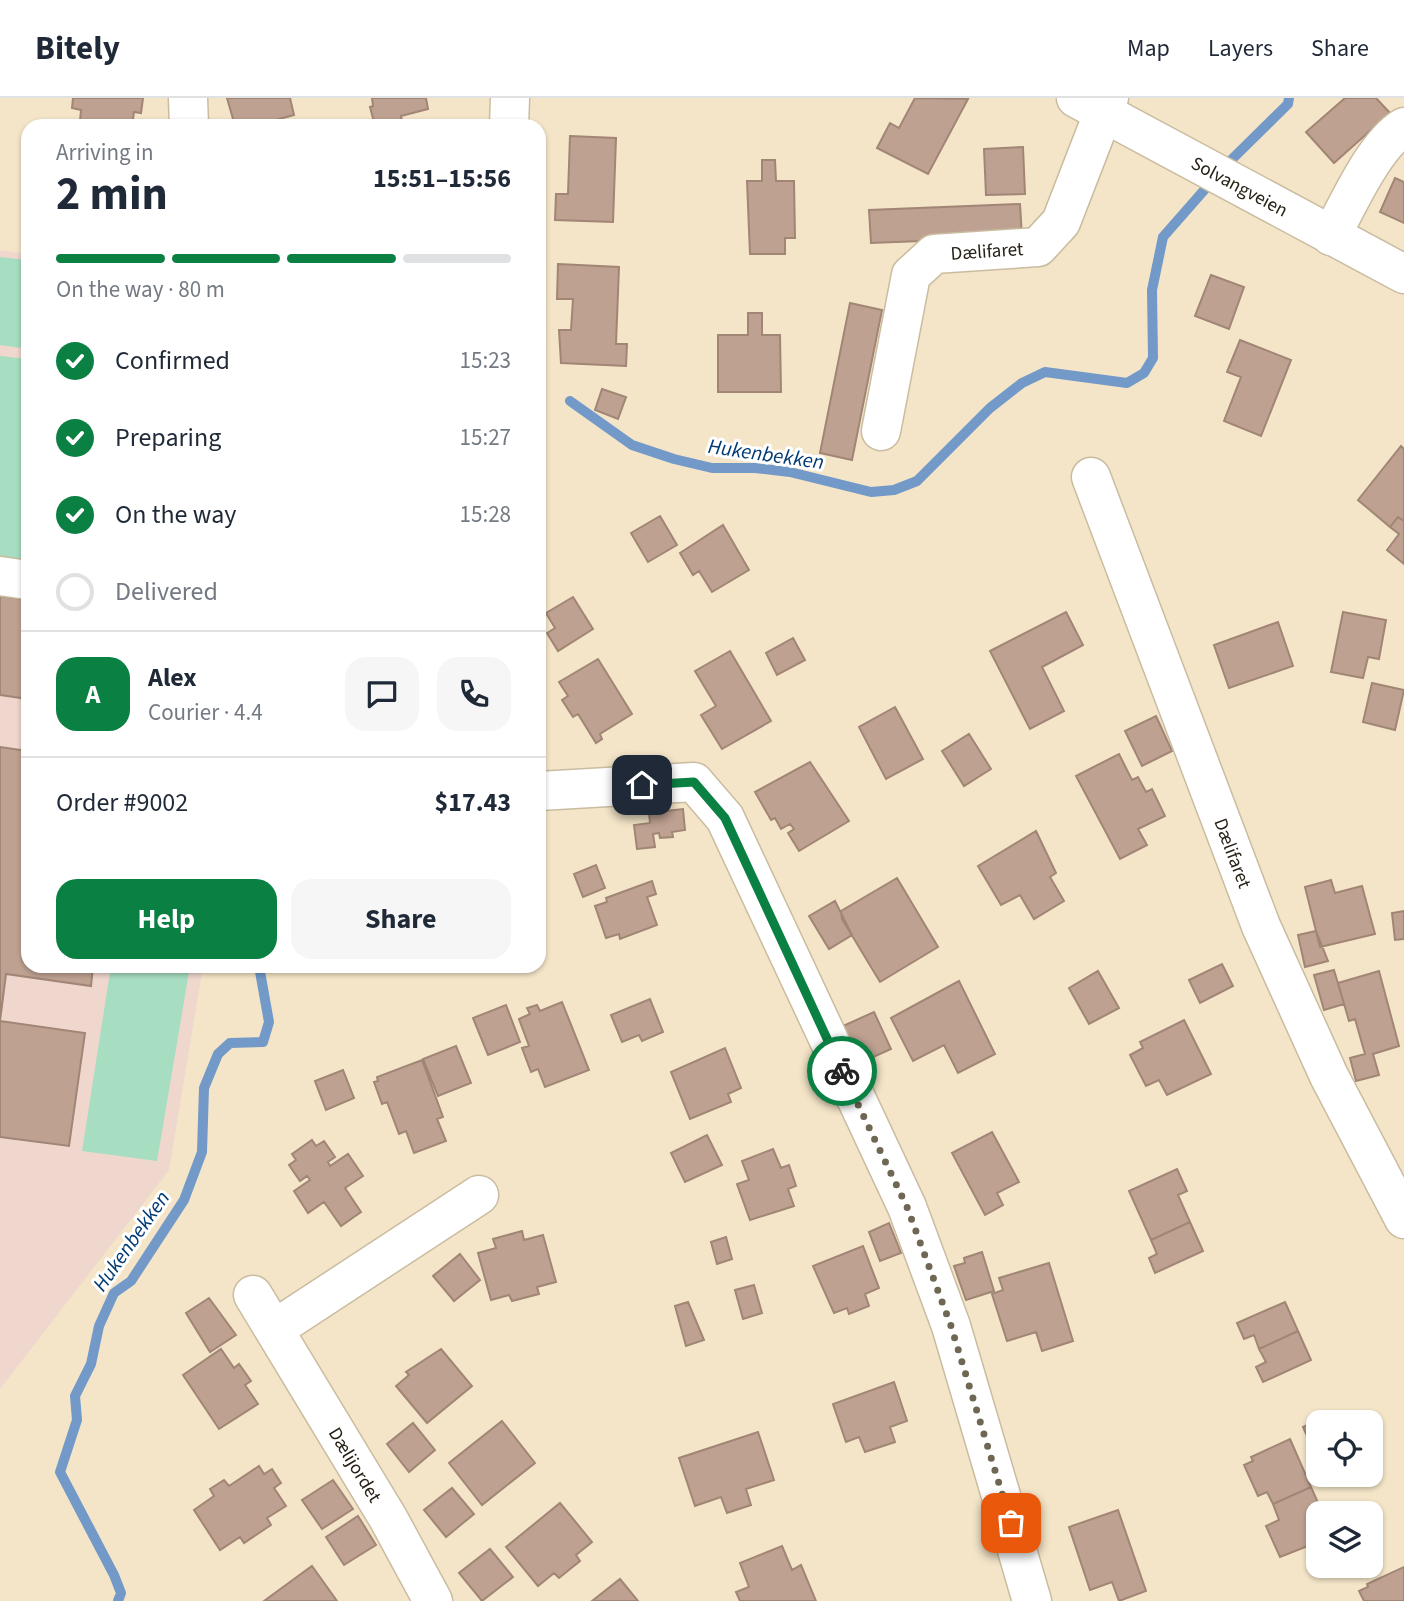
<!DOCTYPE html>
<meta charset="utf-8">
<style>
:root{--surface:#fff;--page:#f6f6f7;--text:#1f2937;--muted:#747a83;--line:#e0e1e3;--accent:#0b8043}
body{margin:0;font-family:"Source Sans 3",sans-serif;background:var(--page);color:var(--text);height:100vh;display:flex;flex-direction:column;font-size:26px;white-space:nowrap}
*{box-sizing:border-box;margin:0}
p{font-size:23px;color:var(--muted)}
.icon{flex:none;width:38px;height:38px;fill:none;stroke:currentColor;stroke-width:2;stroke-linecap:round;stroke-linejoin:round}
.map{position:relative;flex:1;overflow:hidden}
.panel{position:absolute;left:21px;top:21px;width:525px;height:854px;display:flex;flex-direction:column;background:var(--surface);border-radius:21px;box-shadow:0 2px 5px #0004}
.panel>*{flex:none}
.buttons{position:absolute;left:1306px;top:1312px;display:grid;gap:14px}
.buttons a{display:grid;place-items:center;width:77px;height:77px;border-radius:14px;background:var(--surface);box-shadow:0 2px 5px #0004;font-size:35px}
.pin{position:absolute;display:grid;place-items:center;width:60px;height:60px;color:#fff;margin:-30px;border-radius:14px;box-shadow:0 4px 10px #0006}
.courier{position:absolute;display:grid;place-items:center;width:70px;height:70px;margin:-35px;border:5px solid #0b8043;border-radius:50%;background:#fff;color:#222;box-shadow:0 2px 9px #0007}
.head em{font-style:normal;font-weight:700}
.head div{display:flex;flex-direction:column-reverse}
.head{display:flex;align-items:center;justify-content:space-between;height:119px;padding:0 35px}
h1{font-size:46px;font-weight:700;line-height:52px}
.bar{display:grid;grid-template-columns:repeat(4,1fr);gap:10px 7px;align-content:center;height:84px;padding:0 35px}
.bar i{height:9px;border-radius:5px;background:var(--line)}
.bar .active{background:var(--accent)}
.bar p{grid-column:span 4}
.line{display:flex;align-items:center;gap:18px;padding:0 35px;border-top:2px solid var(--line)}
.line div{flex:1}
.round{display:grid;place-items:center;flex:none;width:74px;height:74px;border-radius:21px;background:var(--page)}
ol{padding:0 35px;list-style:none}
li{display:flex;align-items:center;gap:21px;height:77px}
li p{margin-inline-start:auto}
li .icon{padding:7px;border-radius:50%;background:var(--accent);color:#fff;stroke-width:4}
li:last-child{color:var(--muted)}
li i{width:38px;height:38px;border:4px solid var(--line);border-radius:50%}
.primary-button{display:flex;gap:14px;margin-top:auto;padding:14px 35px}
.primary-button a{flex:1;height:80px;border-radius:21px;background:var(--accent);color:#fff;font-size:28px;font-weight:700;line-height:80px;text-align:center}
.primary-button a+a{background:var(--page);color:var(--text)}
header{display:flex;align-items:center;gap:42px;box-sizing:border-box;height:98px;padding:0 35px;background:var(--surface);border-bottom:2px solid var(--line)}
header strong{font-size:33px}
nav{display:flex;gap:38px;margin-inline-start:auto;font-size:24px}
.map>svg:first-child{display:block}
.education{fill:#efd7cd}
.green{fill:#a7ddc0}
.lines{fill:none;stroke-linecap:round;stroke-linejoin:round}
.stream{stroke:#7299c7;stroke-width:10}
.building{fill:#bea191;stroke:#a18575;stroke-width:2}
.minor-casing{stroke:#cabca0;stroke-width:41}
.minor{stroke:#fff;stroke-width:38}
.done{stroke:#6f6654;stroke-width:7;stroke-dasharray:0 12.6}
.route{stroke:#0b8043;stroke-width:9}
.labels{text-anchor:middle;stroke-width:6;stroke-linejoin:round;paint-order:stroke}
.street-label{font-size:19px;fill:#272116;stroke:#fff}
.water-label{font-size:21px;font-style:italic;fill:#003a73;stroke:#fff}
</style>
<header>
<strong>Bitely</strong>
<nav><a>Map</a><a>Layers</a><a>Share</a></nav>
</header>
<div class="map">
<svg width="1404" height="1503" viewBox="0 0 1404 1503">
<rect width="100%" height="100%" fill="#f4e5c8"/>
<!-- education -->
<path class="education" d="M0,152l28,4v712h175l-34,204 -169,219z"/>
<!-- green -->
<path class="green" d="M0,159l28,3v89l-28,-4z
M0,258l28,3v205l-28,-4z
M111,868h79l-33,195 -75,-10z"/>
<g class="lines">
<!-- stream -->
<path class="stream" d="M1223,70l65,-64 1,-6
M570,303l62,44 42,14 38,9h43l35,4 81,20 23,-2 23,-9 73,-73 32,-25 23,-11 82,11 17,-10 9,-15 -1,-68 11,-53 50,-57
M118,1503l3,-8 -7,-18 -54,-103 17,-52 -2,-24 16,-32 8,-38 15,-33 17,-12 53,-81 18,-48 2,-64 14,-34 12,-11 33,-1 6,-20 -10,-56"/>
</g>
<!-- building -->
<path class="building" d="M73,0h70l-2,15 -7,-1 -2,14 -52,-5 1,-11 -9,-2z
M227,0h63l4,17 -41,11h-18z
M372,0h54l2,11 -27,7 2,10h-28l-5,-19 3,-1z
M915,0l53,1 -40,75 -51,-26 13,-25 9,5z
M1345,0h31l14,15 -56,50 -28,-31z
M570,38l46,2 -3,84 -58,-2 1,-26h12z
M1023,49l2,47 -39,1 -2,-46z
M762,62h13l1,21h18l1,57h-10v16h-35l-3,-73h15z
M1395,80l9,4v41l-24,-11z
M1020,106l2,33 -151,6 -2,-33z
M558,166l61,3 -3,77h11l-1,22 -65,-3 -2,-33h12l2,-31h-16z
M1211,177l33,12 -15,42 -34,-13z
M850,205l32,7 -30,150 -32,-7z
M748,215h14v22h18l1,57h-63v-57h30z
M1240,242l51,20 -30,76 -37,-15 17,-44 -14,-5z
M602,291l24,8 -8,22 -23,-9z
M1401,348l3,3v72l-6,-4 -8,10 -32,-27z
M660,418l17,29 -29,17 -17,-29z
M1398,419l6,4v43l-17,-14 12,-16 -9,-7z
M723,427l26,45 -37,22 -13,-21 -6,4 -13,-22z
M0,498l28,4v99l-28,-4z
M573,499l20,32 -35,22 -11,-18 8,-5 -9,-15z
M1066,514l17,33 -41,22 22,44 -34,18 -40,-78z
M1343,514l43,8 -7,39 -11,-2 -5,21 -32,-6z
M1278,524l15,44 -64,22 -15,-43z
M793,540l12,22 -28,15 -11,-22z
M730,553l41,70 -49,28 -21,-34 15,-9 -21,-35z
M598,561l34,55 -32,20 2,5 -6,4 -18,-29 -5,3 -11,-17 6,-4 -9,-14z
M1372,585l32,7 -9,40 -32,-8z
M895,609l28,52 -37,20 -27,-52z
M1156,618l16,35 -30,15 -17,-35z
M969,636l22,35 -27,17 -22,-35z
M0,649l28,4v75l-4,34 4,1v105h65l-2,20 -85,-12 -6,47 85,12 -16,113 -69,-9z
M1119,656l13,26 6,-3 8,15 6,-3 13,27 -27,13 9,16 -27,14 -44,-83z
M810,664l39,59 -50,30 -11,-18 6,-4 -4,-5 -9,5 -6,-11 -4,2 -16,-28z
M683,711l2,21 -13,2 1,5 -13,1 -1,-5 -6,1 2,13 -18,2 -3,-24 16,-2 -1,-10z
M1036,733l20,42 -6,4 14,24 -30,18 -14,-24 -19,10 -23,-39z
M596,767l9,23 -22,9 -9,-23z
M897,780l41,69 -58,35 -38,-63 -1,-8z
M1331,782l4,13 27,-7 13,48 -55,13 -15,-60z
M652,783l4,13 -9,3 10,28 -37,14 -1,-5 -13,4 -11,-32 12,-4 -1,-4z
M835,803l17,34 -23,14 -20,-33z
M1404,813v28l-9,1 -3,-27z
M1316,833l12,30 -23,6 -7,-32z
M539,837l5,20 -5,1z
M1222,866l11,22 -33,17 -11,-23z
M1334,872l10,34 -20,6 -10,-35z
M1098,873l21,37 -30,16 -20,-36z
M1379,873l20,75 -26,8 6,21 -23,6 -6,-23 15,-4 -10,-35 -6,2 -11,-38z
M959,883l36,73 -37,19 -14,-28 -31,16 -22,-43z
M650,901l13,33 -21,9 -3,-6 -17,7 -11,-27z
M562,904l27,68 -44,17 -7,-18 -7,3 -9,-24 7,-2 -10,-27 11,-5 -3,-6 10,-3 3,6z
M506,907l14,37 -32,13 -15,-37z
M874,914l17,37 -31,14 -17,-37z
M1184,922l27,54 -44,21 -8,-15 -13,6 -16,-31 13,-7 -3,-6z
M456,948l15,37 -33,13 -15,-37z
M725,950l16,40 -13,6 3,8 -41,17 -19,-47z
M422,962l21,57 -6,2 9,22 -32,12 -8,-22 -7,3 -12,-32 -5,2 -8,-22 4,-1 -1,-4z
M343,972l11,28 -28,12 -11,-29z
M992,1034l27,50 -22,11 6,12 -18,10 -33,-62z
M707,1037l15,30 -37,17 -14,-29z
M312,1042l4,6 8,-5 11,16 -7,5 2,4 18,-12 15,22 -18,12 16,24 -20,14 -17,-24 -16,11 -14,-22 16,-11 -3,-4 -7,5 -11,-16 7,-5 -4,-6z
M773,1051l8,19 8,-3 7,21 -8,3 6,17 -44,14 -13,-36 12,-4 -7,-19z
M1177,1071l10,22 -9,4 12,27 -39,18 -22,-49z
M1190,1124l13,29 -48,22 -6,-15 8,-4 -6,-14z
M889,1125l12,30 -21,8 -11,-29z
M522,1133l2,9 19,-5 13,47 -19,5 2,7 -27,7 -3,-6 -18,5 -13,-47 18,-5 -3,-9z
M726,1139l6,22 -15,5 -6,-22z
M863,1148l16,42 -14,6 4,12 -20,8 -2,-6 -13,5 -21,-47z
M982,1154l12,39 -28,9 -12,-34 11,-3 -1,-5z
M460,1156l20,26 -26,21 -21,-25z
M1049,1165l24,78 -31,10 -6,-19 -29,9 -15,-47 11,-4 -4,-12z
M754,1187l8,28 -19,6 -8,-29z
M209,1200l27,37 -26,17 -24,-39z
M688,1204l16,38 -18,6 -11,-40z
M1285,1204l13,29 -39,18 -5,-14 -10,4 -7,-16z
M1298,1233l13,29 -48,22 -7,-15 10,-5 -7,-13z
M221,1251l13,19 5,-4 12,17 -6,4 13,19 -39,25 -36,-54z
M441,1251l31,37 -45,37 -31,-37 13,-11 -3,-3z
M894,1284l13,39 -17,6 5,15 -30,10 -6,-15 -13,5 -13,-38z
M1337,1313l5,12h-24v21l-6,3 -9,-20z
M502,1323l33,42 -53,42 -33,-42z
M413,1325l22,27 -26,22 -22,-28z
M758,1334l16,48 -28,9 5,16 -24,8 -6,-16 -26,9 -16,-48z
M1290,1341l21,48 -38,17 -6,-12 -9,4 -14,-31 9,-4 -2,-4z
M259,1368l5,8 8,-5 9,14 -7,5 12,18 -19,12 4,7 -27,18 -4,-6 -20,13 -26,-40 20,-14 -4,-7 14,-9 5,6z
M333,1382l20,29 -31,20 -20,-29z
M1311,1389l12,27 12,-6 3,6h-20v28l-38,15 -14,-31 13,-6 -6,-16z
M452,1390l22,26 -28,23 -22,-27z
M560,1405l32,39 -16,13 4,6 -21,17 -5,-5 -16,13 -32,-39z
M1118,1412l28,81 -27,10 -7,-19 -22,8 -21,-63z
M358,1418l18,29 -32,20 -18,-28z
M782,1448l10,24 9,-5 15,36h-76l-4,-9 13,-5 -9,-24z
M490,1451l23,28 -31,24 -23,-28z
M312,1468l25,35h-73z
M1404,1469v34h-40l-5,-10 9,-4 -1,-3z
M620,1481l18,22h-46z"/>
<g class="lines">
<!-- minor casing -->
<g class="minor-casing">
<g id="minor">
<path d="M188,0l1,28"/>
<path id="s1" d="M1076,0l328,176"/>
<path d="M509,28l1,-28"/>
<path d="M1331,138c17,-31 43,-91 73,-109"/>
<path id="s2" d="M881,333l30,-156 23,-21 104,-7 23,-25 48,-124"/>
<path id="s3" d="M1091,379l170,449 68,150 75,143"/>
<path d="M0,478l28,4"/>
<path d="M539,693l155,-9 31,36 182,389 44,119 81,275"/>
<path id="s4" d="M253,1197l135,223 45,83"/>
<path d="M276,1230l203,-133"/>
</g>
</g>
<!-- minor -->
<use href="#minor" class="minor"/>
</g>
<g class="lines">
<!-- done -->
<path class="done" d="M842,973l65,136 44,119 60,197"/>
<!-- route -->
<path class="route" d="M642,687l52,-3 31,36 117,253"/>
</g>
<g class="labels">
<!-- street labels -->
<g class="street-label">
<text dy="7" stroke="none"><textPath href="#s1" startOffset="186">Solvangveien</textPath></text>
<text dy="7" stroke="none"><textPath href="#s2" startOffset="243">Dælifaret</textPath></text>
<text dy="7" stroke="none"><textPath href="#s3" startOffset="402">Dælifaret</textPath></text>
<text dy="7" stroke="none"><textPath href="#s4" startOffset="198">Dælijordet</textPath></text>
</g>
<!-- water labels -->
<g class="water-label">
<text transform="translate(766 356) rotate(8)" y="7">Hukenbekken</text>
<text transform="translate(131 1143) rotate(-55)" y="7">Hukenbekken</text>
</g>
</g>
</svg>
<div class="buttons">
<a><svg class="icon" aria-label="locate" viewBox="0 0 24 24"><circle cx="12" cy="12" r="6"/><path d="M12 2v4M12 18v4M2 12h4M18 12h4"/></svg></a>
<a><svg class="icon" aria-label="layers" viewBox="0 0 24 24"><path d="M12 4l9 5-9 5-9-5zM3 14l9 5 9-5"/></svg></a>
</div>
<div class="pin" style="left:1011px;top:1425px;background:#ea580c"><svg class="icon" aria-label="bag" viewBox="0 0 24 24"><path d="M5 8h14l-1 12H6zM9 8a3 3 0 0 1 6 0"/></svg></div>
<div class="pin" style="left:642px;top:687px;background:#1f2937"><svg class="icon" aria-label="home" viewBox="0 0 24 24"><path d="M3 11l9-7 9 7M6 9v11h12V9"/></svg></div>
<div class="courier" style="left:842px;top:973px"><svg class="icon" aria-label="bike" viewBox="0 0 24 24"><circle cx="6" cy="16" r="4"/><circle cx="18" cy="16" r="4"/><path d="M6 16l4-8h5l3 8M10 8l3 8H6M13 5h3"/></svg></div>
<section class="panel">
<div class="head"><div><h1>2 min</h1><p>Arriving in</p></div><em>15:51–15:56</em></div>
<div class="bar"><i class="active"></i><i class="active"></i><i class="active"></i><i></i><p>On the way · 80 m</p></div>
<ol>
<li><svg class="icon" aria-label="check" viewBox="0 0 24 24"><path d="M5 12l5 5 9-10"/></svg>Confirmed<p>15:23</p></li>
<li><svg class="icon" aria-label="check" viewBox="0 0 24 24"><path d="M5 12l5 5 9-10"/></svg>Preparing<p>15:27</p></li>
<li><svg class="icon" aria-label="check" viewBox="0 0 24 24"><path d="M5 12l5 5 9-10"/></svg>On the way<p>15:28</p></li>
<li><i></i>Delivered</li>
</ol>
<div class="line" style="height:126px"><b class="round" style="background:var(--accent);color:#fff">A</b><div><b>Alex</b><p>Courier · 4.4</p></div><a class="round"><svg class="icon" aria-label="chat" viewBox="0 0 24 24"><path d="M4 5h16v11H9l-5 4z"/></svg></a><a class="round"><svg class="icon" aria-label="phone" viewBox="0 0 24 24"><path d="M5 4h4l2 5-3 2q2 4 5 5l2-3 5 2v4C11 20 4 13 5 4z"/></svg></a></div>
<div class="line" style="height:91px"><div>Order #9002</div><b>$17.43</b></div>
<div class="primary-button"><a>Help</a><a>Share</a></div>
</section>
</div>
